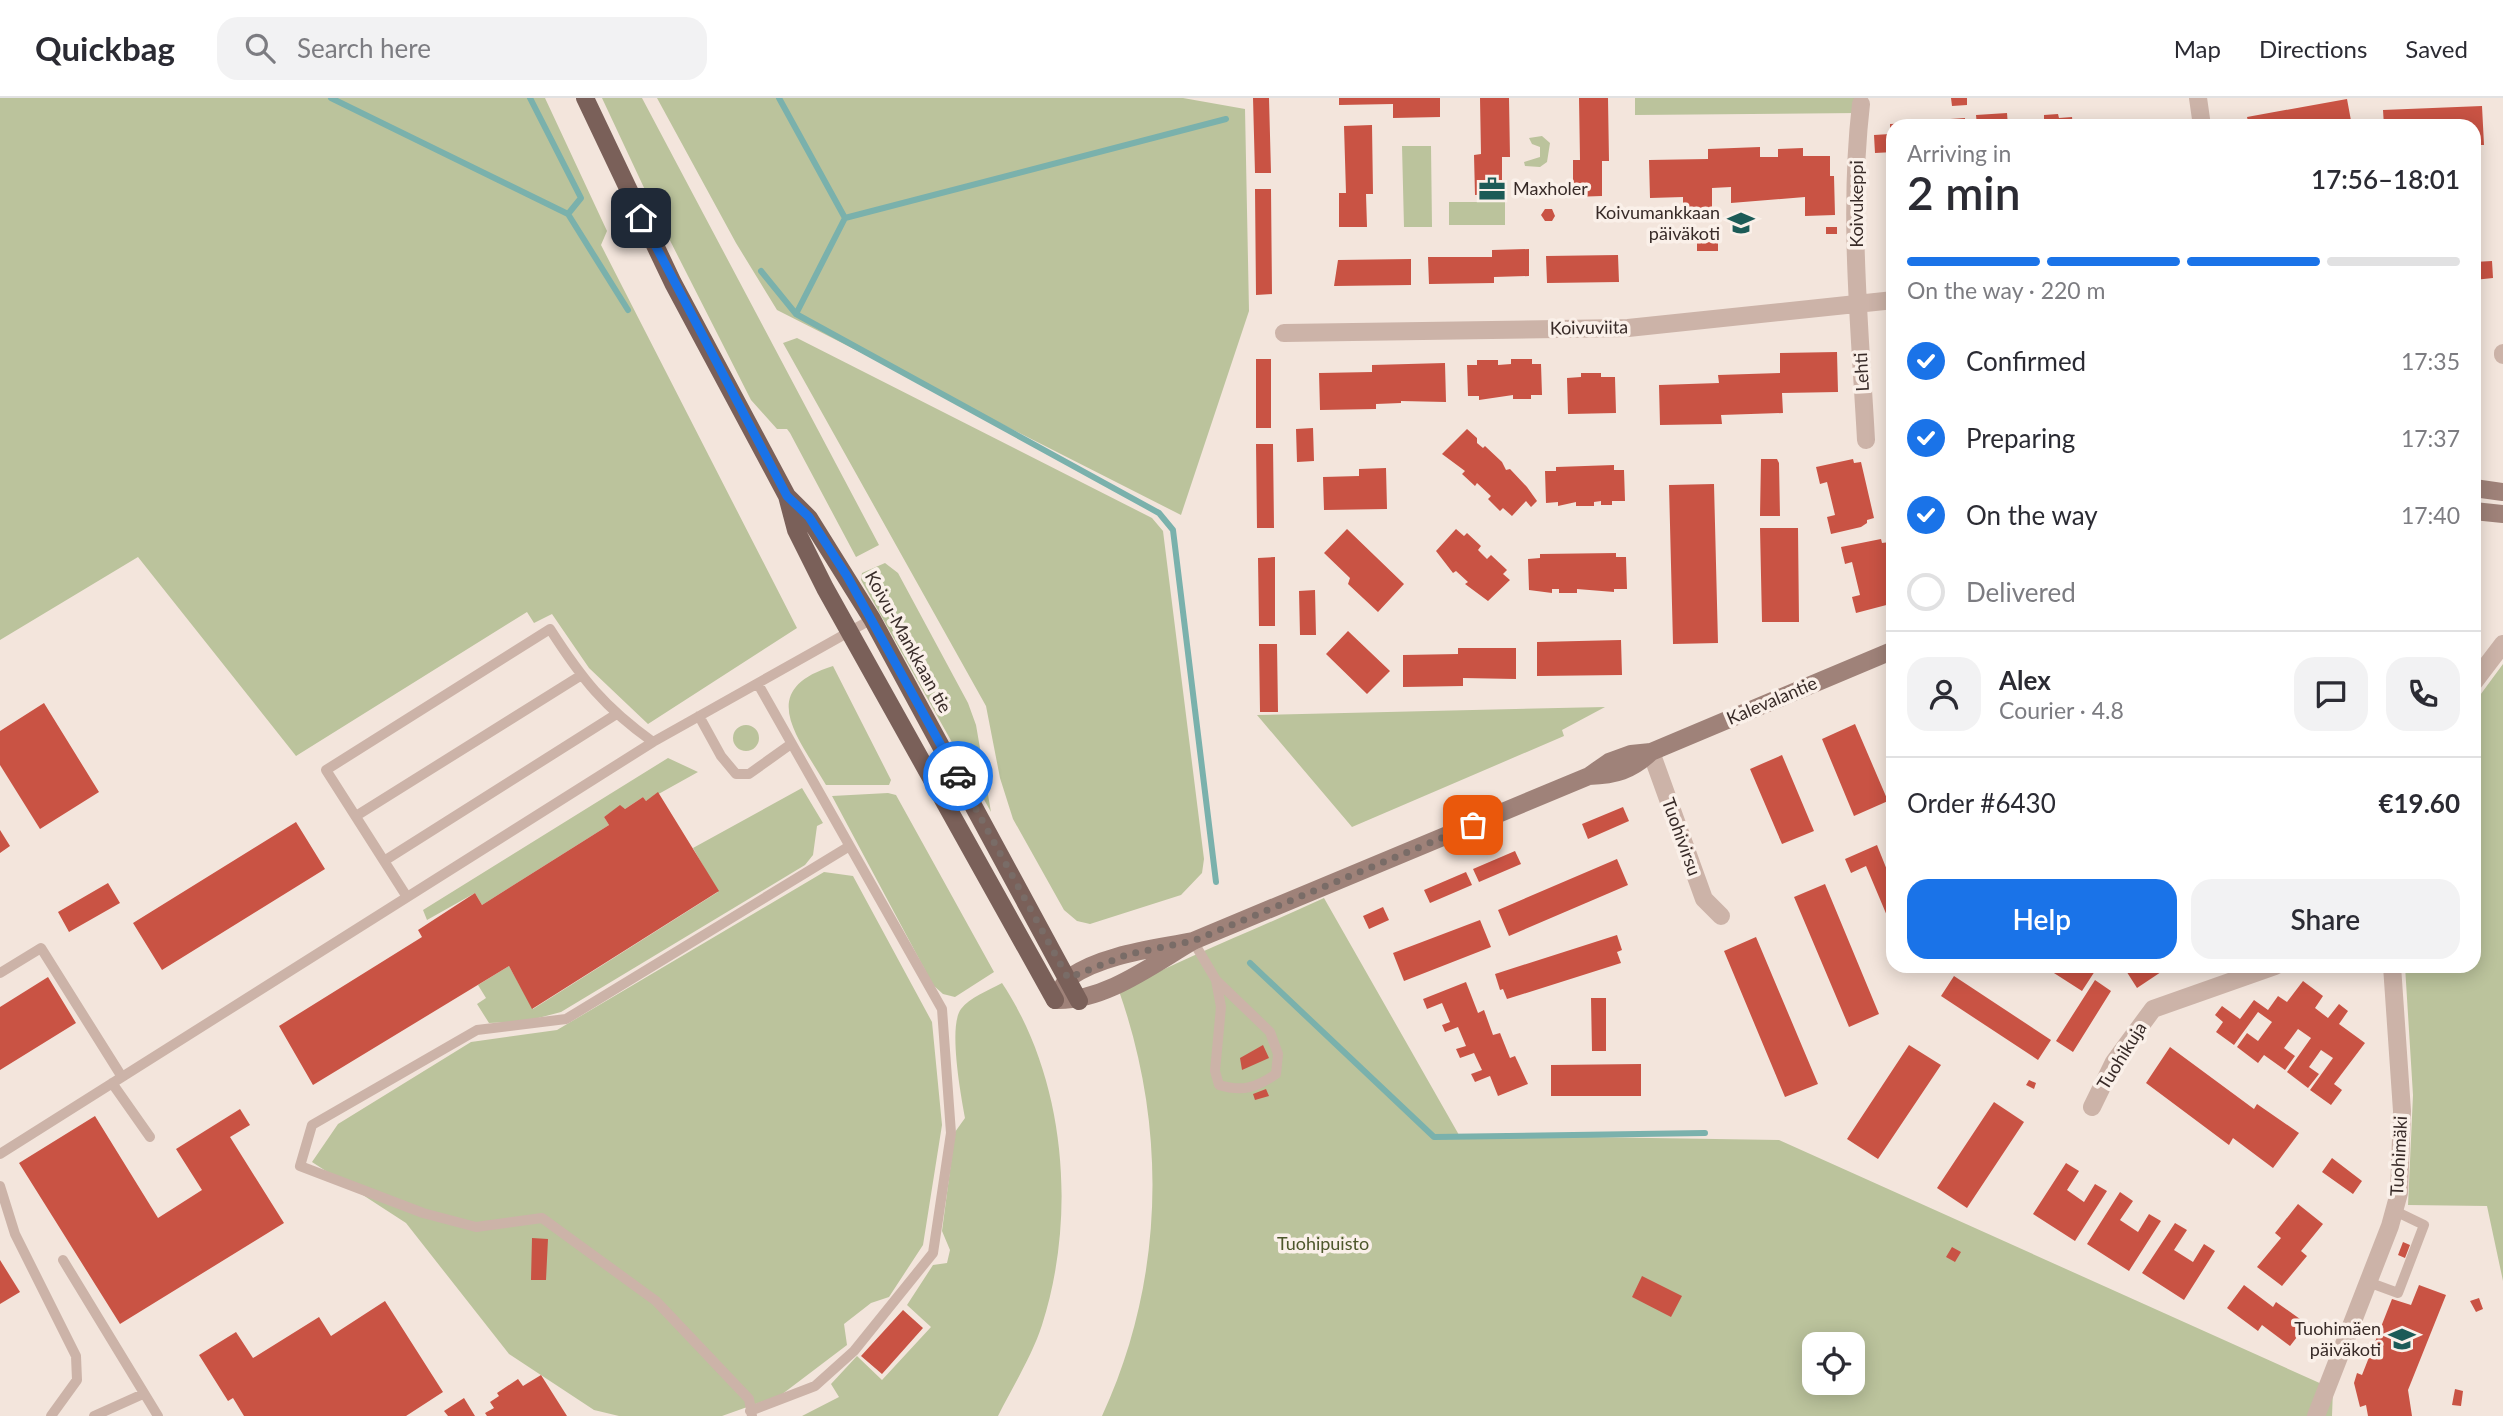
<!DOCTYPE html>
<meta charset="utf-8">
<style>
:root{--surface:#fff;--page:#f2f2f3;--text:#2b2b33;--muted:#7c7c81;--line:#e1e1e2;--accent:#1a73e8}
body{margin:0;font-family:Lato,sans-serif;background:var(--page);color:var(--text);height:100vh;display:flex;flex-direction:column;font-size:26px;white-space:nowrap}
*{box-sizing:border-box;margin:0}
p{font-size:23px;color:var(--muted)}
.icon{flex:none;width:38px;height:38px;fill:none;stroke:currentColor;stroke-width:2;stroke-linecap:round;stroke-linejoin:round}
.map{position:relative;flex:1;overflow:hidden}
.details{position:absolute;left:1886px;top:21px;width:595px;height:854px;display:flex;flex-direction:column;background:var(--surface);border-radius:21px;box-shadow:0 4px 18px #0003}
.details>*{flex:none}
.controls{position:absolute;left:1802px;top:1234px;display:grid;gap:14px}
.controls a{display:grid;place-items:center;width:63px;height:63px;border-radius:14px;background:var(--surface);box-shadow:0 4px 18px #0003;font-size:35px}
.pin{position:absolute;display:grid;place-items:center;width:60px;height:60px;color:#fff;margin:-30px;border-radius:14px;box-shadow:0 4px 10px #0006}
.courier{position:absolute;display:grid;place-items:center;width:70px;height:70px;margin:-35px;border:5px solid #1a73e8;border-radius:50%;background:#fff;color:#222;box-shadow:0 2px 9px #0007}
.headline em{font-style:normal;font-weight:600}
.headline div{display:flex;flex-direction:column-reverse}
.headline{display:flex;align-items:center;justify-content:space-between;height:119px;padding:0 21px}
h1{font-size:46px;font-weight:600;line-height:52px}
.bar{display:grid;grid-template-columns:repeat(4,1fr);gap:10px 7px;align-content:center;height:84px;padding:0 21px}
.bar i{height:9px;border-radius:5px;background:var(--line)}
.bar .selected{background:var(--accent)}
.bar p{grid-column:span 4}
.line{display:flex;align-items:center;gap:18px;padding:0 21px;border-top:2px solid var(--line)}
.line div{flex:1}
.round{display:grid;place-items:center;flex:none;width:74px;height:74px;border-radius:21px;background:var(--page)}
ol{padding:0 21px;list-style:none}
li{display:flex;align-items:center;gap:21px;height:77px}
li p{margin-inline-start:auto}
li .icon{padding:7px;border-radius:50%;background:var(--accent);color:#fff;stroke-width:4}
li:last-child{color:var(--muted)}
li i{width:38px;height:38px;border:4px solid var(--line);border-radius:50%}
.action{display:flex;gap:14px;margin-top:auto;padding:14px 21px}
.action a{flex:1;height:80px;border-radius:21px;background:var(--accent);color:#fff;font-size:28px;font-weight:600;line-height:80px;text-align:center}
.action a+a{background:var(--page);color:var(--text)}
header{display:flex;align-items:center;gap:42px;box-sizing:border-box;height:98px;padding:0 35px;background:var(--surface);border-bottom:2px solid var(--line)}
header strong{font-size:33px}
nav{display:flex;gap:38px;margin-inline-start:auto;font-size:24px}
.search{width:490px;height:63px;background:var(--page);display:flex;align-items:center;gap:18px;box-sizing:border-box;padding:0 24px;border-radius:21px;color:var(--muted);font-size:26px}
.map>svg:first-child{display:block}
.green{fill:#bbc39c;fill-rule:evenodd}
.lines{fill:none;stroke-linecap:round;stroke-linejoin:round}
.stream{stroke:#7ab1ac;stroke-width:6}
.building{fill:#c95344}
.service{stroke:#ccb3a8;stroke-width:10}
.minor{stroke:#ccb3a8;stroke-width:18}
.tertiary{stroke:#ccb3a8;stroke-width:18}
.secondary{stroke:#9f8279;stroke-width:18}
.primary{stroke:#7a6059;stroke-width:18}
.done{stroke:#796c67;stroke-width:7;stroke-dasharray:0 12.6}
.route{stroke:#1a73e8;stroke-width:9}
.labels{text-anchor:middle;stroke-width:7;stroke-linejoin:round;paint-order:stroke}
.poi-label{font-size:18px;fill:#382b28;stroke:#faf0e9;text-anchor:end}
.street-label{font-size:18px;fill:#382b28;stroke:#faf0e9}
.park-label{font-size:18px;fill:#4d572b;stroke:#faf0e9}
</style>
<header>
<strong>Quickbag</strong>
<div class="search"><svg class="icon" aria-label="search" viewBox="0 0 24 24"><circle cx="10" cy="10" r="6"/><path d="M15 15l6 6"/></svg>Search here</div>
<nav><a>Map</a><a>Directions</a><a>Saved</a></nav>
</header>
<div class="map">
<svg width="2503" height="1318" viewBox="0 0 2503 1318">
<rect width="100%" height="100%" fill="#f3e5dc"/>
<!-- green -->
<path class="green" d="M0,0h545l62,133 -6,14 196,383 -149,96 -59,-56 -37,-54 -18,9 -7,-11 -231,144 -158,-199 -138,83z
M602,0h40l237,447 -23,12 -66,-124 -3,-4h-10l-26,-29 -98,-193z
M657,0h526l62,11 4,202 -68,204 -404,-205 -41,-67z
M1635,0h223v15l-223,2z
M1542,38l8,7 -3,19 -7,5 -15,-1 -1,-4 16,-5v-10l-8,-3 -3,-6z
M1402,48h29l1,81h-28z
M1449,104h56v23h-56z
M797,240l355,180 11,13 41,328 -2,14 -21,22 -91,29 -13,-3 -13,-11 -51,-91 -13,-41 -14,-72 -203,-363z
M885,465l13,10 70,130 8,22 15,87 -130,-232 1,-7z
M2503,566v617l-16,-75 -79,-1 5,-110 -8,-129h69l1,-264z
M833,568l58,114 -2,5h-63c-28,-48 -71,-95 7,-119z
M1605,609l-43,23 2,6 -212,91 -95,-112z
M733 640a13 13 0 1 1 26 0a13 13 0 1 1-26 0Z
M668,660l30,14 -52,29 -3,-4 -18,12 -5,-3 -16,11 5,8 -127,80 -7,-12 -48,27 -4,-10z
M802,690l21,35 -6,3 -4,29 -8,10 -244,147 -34,9 -38,2 -12,-19 9,-6 -8,-13 31,-19 24,43 185,-117 -25,-44z
M888,695l8,2 98,177 -39,25 -12,-3 -10,-9 -101,-189z
M824,774l29,4 79,146 10,103 -19,120 -34,52 -18,6 -27,21 3,21 -66,50 -59,21h-103l-25,-6 -85,-56 -103,-131 -94,-61 26,-38 133,-82 86,-12z
M1324,800l135,237 320,5 554,249 -1,27h-1230c62,-134 66,-286 17,-425 67,-34 136,-61 205,-93zM1815,1246h38v38h-38z
M1002,885c64,96 75,233 40,342 -10,31 -29,61 -44,91h-196l37,-19 -8,-13 26,-28 25,24 49,-53 -24,-22 26,-40 14,-2 3,-13 -8,-19 13,-99 10,-14c-4,-22 -17,-92 -4,-109 8,-11 28,-19 41,-26z"/>
<g class="lines">
<!-- stream -->
<path class="stream" d="M331,0l237,116 60,96
M530,0l51,100 -13,16
M779,0l66,120
M761,173l35,43 363,199 14,17 43,352
M796,216l49,-96 381,-99
M1250,865l184,174 271,-4"/>
</g>
<!-- building -->
<path class="building" d="M1253,0h16l2,75h-16z
M1339,0h101v19l-47,1v-14l-54,1z
M1480,0h29l1,59h-8v37l-27,1 -1,-40 7,-1z
M1579,0h29l1,63h-7v35l-29,1v-37h7z
M1951,0h16v7l-15,1z
M2347,1l5,27h-103l-2,-9z
M2482,8l2,39h-10v-19h-90l-1,-16z
M2007,15l1,13h-31l-1,-11z
M2058,16l1,4 13,-1 1,9h-32l3,-3v-8z
M1965,20v8h-28l-1,-6z
M1916,25v3h-22v26l-19,1 -1,-18 16,-1v-10z
M1372,27l1,69h-7l1,33h-28v-34h7l-2,-67z
M1760,49v10h18v-8l25,-1v8h27v20h4l1,39 -30,1v-19l-74,6v-16l-19,1v33h-29v-24l-33,1 -1,-38 59,-1v-10z
M1255,91h16l1,105 -16,1z
M1545,111h7l3,7 -3,5h-7l-4,-6z
M1886,127h8v8h-8z
M1826,129h11v7h-11z
M1697,144h21v9h-21z
M1529,151v27l-35,1v6l-65,1 -1,-27h64v-7z
M1618,157l1,27 -72,1 -1,-27z
M1411,161v26l-77,1 4,-26z
M2492,163l1,17 -19,2v-18z
M1837,254l1,40 -56,1 1,20 -62,2 1,9 -62,1 -1,-40 60,-2 -1,-8 62,-2v-20z
M1256,261h15v69h-15z
M1511,261h21v5h9l1,31h-11v4h-18v-4l-34,5v-4h-11l-1,-31h10v-5h21v5l13,-1z
M1445,265l1,39 -45,-1v2l-25,1v5l-56,1 -1,-37 53,-1v-7z
M1581,275h20v4h14l1,36 -48,1 -1,-36 14,-1z
M1313,330l1,33 -17,1 -1,-33z
M1467,331l10,9v5l6,5 2,-2 17,16 4,8 4,-1 17,18 10,14 -6,6 -5,-6 -14,15 -9,-8 -3,3 -12,-12 3,-3 -14,-13 -2,3 -13,-12 3,-3 -23,-17z
M1256,346h17l1,84h-17z
M1761,361h16l2,4 1,53h-20z
M1853,361l1,4 7,-1 13,56 -7,2v3l-6,4 -30,7 -4,-17 8,-2 -8,-33 -7,2 -4,-17z
M1614,367v5h10l1,31h-13v4h-11v-4l-7,1v4h-18v-4l-18,4v-4l-12,1 -1,-32h11v-4z
M1386,370l1,41 -63,1 -1,-33 36,-1v-7z
M1714,386l4,159 -45,1 -4,-159z
M1760,430h38l1,94h-37z
M1347,431l57,55 -26,28 -30,-28 2,-6 -26,-25z
M1456,431l8,7 3,-3 14,13 -3,4 9,9 4,-4 16,15 -4,4 7,6 -22,21 -23,-17 3,-2 -12,-11 -3,2 -17,-22z
M1881,441l1,4 8,-1 4,16v45l-38,10 -4,-16 8,-2 -8,-33 -7,2 -4,-17z
M1616,455v4h10l1,32h-13v3l-37,-3v4h-18v-4h-7v4l-23,-3 -1,-31 12,-1v-4z
M1275,459v69h-16l-1,-68z
M1315,492l1,45h-16l-1,-44z
M1348,533l42,40 -23,23 -41,-40z
M1621,542l1,35 -85,1v-34z
M1259,546h18l1,68h-18z
M1458,550h58v31l-53,-1v8l-60,1v-32l55,-1z
M44,605l55,89 -59,37 -40,-64v-34z
M1855,626l33,77 -34,15 -32,-77z
M1782,657l32,76 -32,13 -32,-75z
M658,694l61,99 -187,118 -23,-43 -196,119 -34,-59 143,-89 -4,-7 57,-37 7,12 127,-80 -5,-8 16,-12 5,4 18,-12 3,4z
M1623,709l6,14 -41,18 -6,-15z
M296,724l29,47 -163,101 -29,-47z
M0,732l10,16 -10,7z
M1877,747l16,40v45l-27,-64 -15,7 -6,-14z
M1515,753l6,13 -42,18 -6,-13z
M1617,761l11,26 -119,51 -11,-26z
M1466,774l6,13 -42,18 -6,-13z
M108,785l12,20 -51,29 -11,-20z
M1825,786l54,130 -30,13 -55,-130z
M1383,809l6,13 -20,9 -6,-13z
M1480,822l11,27 -87,34 -11,-28z
M1617,837l5,15 -5,2 4,11 -114,36 -4,-10 -3,1 -5,-16z
M1756,839l62,147 -33,13 -61,-146z
M2043,868h45l7,5 -13,20z
M2123,868h47l-33,22z
M1954,878l97,64 -13,20 -97,-64z
M48,879l28,46 -76,47v-63z
M2095,882l16,11 -38,61 -17,-11z
M2303,883l20,15 -8,12 13,10 11,-14 9,7 -9,13 26,19 -31,41 8,6 -11,15 -21,-15 23,-32 -12,-8 -12,17 10,7 -11,14 -21,-16 24,-34 -13,-9 -14,19 11,8 -10,14 -21,-15 -6,8 -21,-16 10,-14 11,8 14,-19 -14,-10 -24,33 -18,-13 7,-10 -8,-7 7,-9 18,13 14,-19 14,10 10,-14 9,6z
M1466,884l12,31 6,-3 9,25 7,-2 10,25 5,-2 13,28 -30,12 -8,-20 -15,6 -4,-8 11,-4 -8,-17 -14,5 -4,-9 10,-3 -8,-19 -13,5 -3,-7 8,-3 -8,-19 -15,6 -4,-10z
M1591,900h15v53h-14z
M1263,947l6,13 -27,12 -2,-12z
M1909,947l32,20 -63,94 -31,-20z
M2170,949l84,62 3,-5 42,29 -26,35 -40,-30 -4,7 -83,-62z
M1641,966v32h-90v-31z
M2029,982l7,3 -2,6 -8,-4z
M1266,991l3,7 -14,4 -2,-6z
M1994,1004l30,20 -57,86 -30,-20z
M240,1011l10,16 -20,12 54,86 -164,101 -101,-161 76,-47 63,102 44,-28 -26,-41z
M2332,1060l30,23 -9,13 -31,-22z
M2066,1065l13,8 -12,19 17,12 11,-18 12,7 -32,50 -42,-27z
M2120,1094l13,9 -13,19 18,12 11,-18 12,7 -32,50 -42,-27z
M2298,1106l25,20 -22,27 6,5 -25,30 -25,-19 24,-29 -6,-5z
M2175,1125l12,7 -13,20 19,12 11,-18 11,7 -31,49 -42,-27z
M532,1140l16,1 -2,41h-15z
M2403,1144l7,3 -5,13 -7,-3z
M1952,1149l9,5 -6,10 -9,-5z
M0,1162l20,32 -20,12z
M1642,1178l40,20 -11,21 -39,-20z
M2244,1187l29,22 3,-5 31,22 -17,22 -28,-21 -4,6 -31,-23z
M2419,1187l27,10 -38,95 4,26h-44l-2,-11 -6,2 -6,-24 3,-10 5,2 30,-76 19,6z
M2479,1200l4,11 -7,3 -6,-11z
M385,1203l58,91 -37,24h-162l-11,-18 -5,3 -29,-46 37,-23 17,26 66,-41 12,19z
M903,1212l20,18 -41,46 -21,-18z
M541,1277l26,41h-80l-2,-3 9,-5 -4,-6 9,-6 -2,-3 21,-14 5,7z
M2455,1291l8,2 -2,15 -9,-1z
M464,1300l11,18h-27l-4,-5z"/>
<g class="lines">
<!-- service -->
<path class="service" d="M699,618l22,40 15,18h13l42,-30
M356,718l224,-140
M384,763l231,-146
M407,799l-81,-127 224,-141c32,50 54,78 103,113
M1193,843l23,39 54,52 8,22 -2,20c-20,14 -34,18 -57,11l-4,-14 6,-64 -5,-27
M0,875l41,-25 81,129
M112,985l38,54
M0,1056l653,-412 219,-123
M0,1088l15,48 61,122 1,24 -26,36
M63,1162l95,156
M2368,1184l30,11 26,-68 -29,-14
M750,1313l65,-25 39,-35 79,-98 18,-120 -9,-124 -184,-325
M94,1318l49,-22
M752,1318l-3,-17 -93,-98 -114,-83 -66,9 -53,-14 -123,-47 12,-41 165,-95 89,-11 282,-172"/>
<!-- minor -->
<path class="minor" d="M1861,6c-13,111 -1,225 5,336
M1284,235l344,-5 266,-28
M2503,255v2
M2474,584l29,-38
M1651,654l53,147 17,17
M2092,1009l22,-45 39,-53 122,-43
M2316,1318l74,-190 9,-33 3,-82 -10,-145"/>
<!-- tertiary -->
<path class="tertiary" d="M2198,0l4,28"/>
<!-- secondary -->
<path class="secondary" d="M2474,390l29,4
M2474,413l29,3
M1589,678c26,-1 42,-5 62,-24
M1193,843c-39,8 -89,13 -123,36 -6,5 -11,16 -15,23 49,2 97,-35 138,-59l396,-165 20,-14 22,-8 20,-2 243,-102"/>
<!-- primary -->
<path class="primary" d="M585,0l88,185 114,213 9,34 29,58 230,412
M787,398l22,22 63,101 207,382"/>
</g>
<g class="lines">
<!-- done -->
<path class="done" d="M958,678l110,202 61,-24 64,-13 280,-116"/>
<!-- route -->
<path class="route" d="M641,120l146,278 22,21 38,59 111,200"/>
</g>
<!-- icons -->
<defs>
<g id="office-bare" transform="scale(2.1)"><path d="M-6-3h4V-5.5h4V-3h4V5H-6ZM-1-4.5V-3h2v-1.5ZM-6 0V1H6V0Z" fill="#1c5b57" stroke="#faf0e9" stroke-width="2.5" paint-order="stroke"/></g>
<g id="school-bare" transform="scale(2.1)"><path d="M0-5L7-2L0 1L-7-2ZM-4 1L0 2.5L4 1V4Q0 6-4 4Z" fill="#1c5b57" stroke="#faf0e9" stroke-width="2.5" paint-order="stroke"/></g>
</defs>
<g fill-rule="evenodd">
<use href="#office-bare" x="1492" y="91"/>
<use href="#school-bare" x="1741" y="125"/>
<use href="#school-bare" x="2402" y="1241"/>
</g>
<g class="labels">
<!-- poi labels -->
<g class="poi-label">
<text x="1513" y="97" text-anchor="start">Maxholer</text>
<text x="1720" y="121">Koivumankkaan<tspan x="1720" dy="21">päiväkoti</tspan></text>
<text x="2381" y="1237">Tuohimäen<tspan x="2381" dy="21">päiväkoti</tspan></text>
</g>
<!-- street labels -->
<g class="street-label">
<text transform="translate(1857 106) rotate(-90)" y="6">Koivukeppi</text>
<text transform="translate(1589 230) rotate(-1)" y="6">Koivuviita</text>
<text transform="translate(1862 274) rotate(-93)" y="6">Lehti</text>
<text transform="translate(908 544) rotate(61)" y="6">Koivu-Mankkaan tie</text>
<text transform="translate(1772 603) rotate(-23)" y="6">Kalevalantie</text>
<text transform="translate(1681 739) rotate(70)" y="6">Tuohivirsu</text>
<text transform="translate(2122 958) rotate(-58)" y="6">Tuohikuja</text>
<text transform="translate(2399 1058) rotate(-87)" y="6">Tuohimäki</text>
</g>
<!-- park labels -->
<g class="park-label">
<text x="1323" y="1152">Tuohipuisto</text>
</g>
</g>
</svg>
<div class="controls">
<a><svg class="icon" aria-label="locate" viewBox="0 0 24 24"><circle cx="12" cy="12" r="6"/><path d="M12 2v4M12 18v4M2 12h4M18 12h4"/></svg></a>
</div>
<div class="pin" style="left:1473px;top:727px;background:#ea580c"><svg class="icon" aria-label="bag" viewBox="0 0 24 24"><path d="M5 8h14l-1 12H6zM9 8a3 3 0 0 1 6 0"/></svg></div>
<div class="pin" style="left:641px;top:120px;background:#1f2937"><svg class="icon" aria-label="home" viewBox="0 0 24 24"><path d="M3 11l9-7 9 7M6 9v11h12V9"/></svg></div>
<div class="courier" style="left:958px;top:678px"><svg class="icon" aria-label="car" viewBox="0 0 24 24"><path d="M5 17H2v-5l4-1 3-4h7l3 4 3 1v5h-3M9 17h6M6 11h13"/><circle cx="7" cy="17" r="2"/><circle cx="17" cy="17" r="2"/></svg></div>
<section class="details">
<div class="headline"><div><h1>2 min</h1><p>Arriving in</p></div><em>17:56–18:01</em></div>
<div class="bar"><i class="selected"></i><i class="selected"></i><i class="selected"></i><i></i><p>On the way · 220 m</p></div>
<ol>
<li><svg class="icon" aria-label="check" viewBox="0 0 24 24"><path d="M5 12l5 5 9-10"/></svg>Confirmed<p>17:35</p></li>
<li><svg class="icon" aria-label="check" viewBox="0 0 24 24"><path d="M5 12l5 5 9-10"/></svg>Preparing<p>17:37</p></li>
<li><svg class="icon" aria-label="check" viewBox="0 0 24 24"><path d="M5 12l5 5 9-10"/></svg>On the way<p>17:40</p></li>
<li><i></i>Delivered</li>
</ol>
<div class="line" style="height:126px"><a class="round"><svg class="icon" aria-label="person" viewBox="0 0 24 24"><circle cx="12" cy="8" r="4"/><path d="M4 21q1-7 8-7t8 7"/></svg></a><div><b>Alex</b><p>Courier · 4.8</p></div><a class="round"><svg class="icon" aria-label="chat" viewBox="0 0 24 24"><path d="M4 5h16v11H9l-5 4z"/></svg></a><a class="round"><svg class="icon" aria-label="phone" viewBox="0 0 24 24"><path d="M5 4h4l2 5-3 2q2 4 5 5l2-3 5 2v4C11 20 4 13 5 4z"/></svg></a></div>
<div class="line" style="height:91px"><div>Order #6430</div><b>€19.60</b></div>
<div class="action"><a>Help</a><a>Share</a></div>
</section>
</div>
